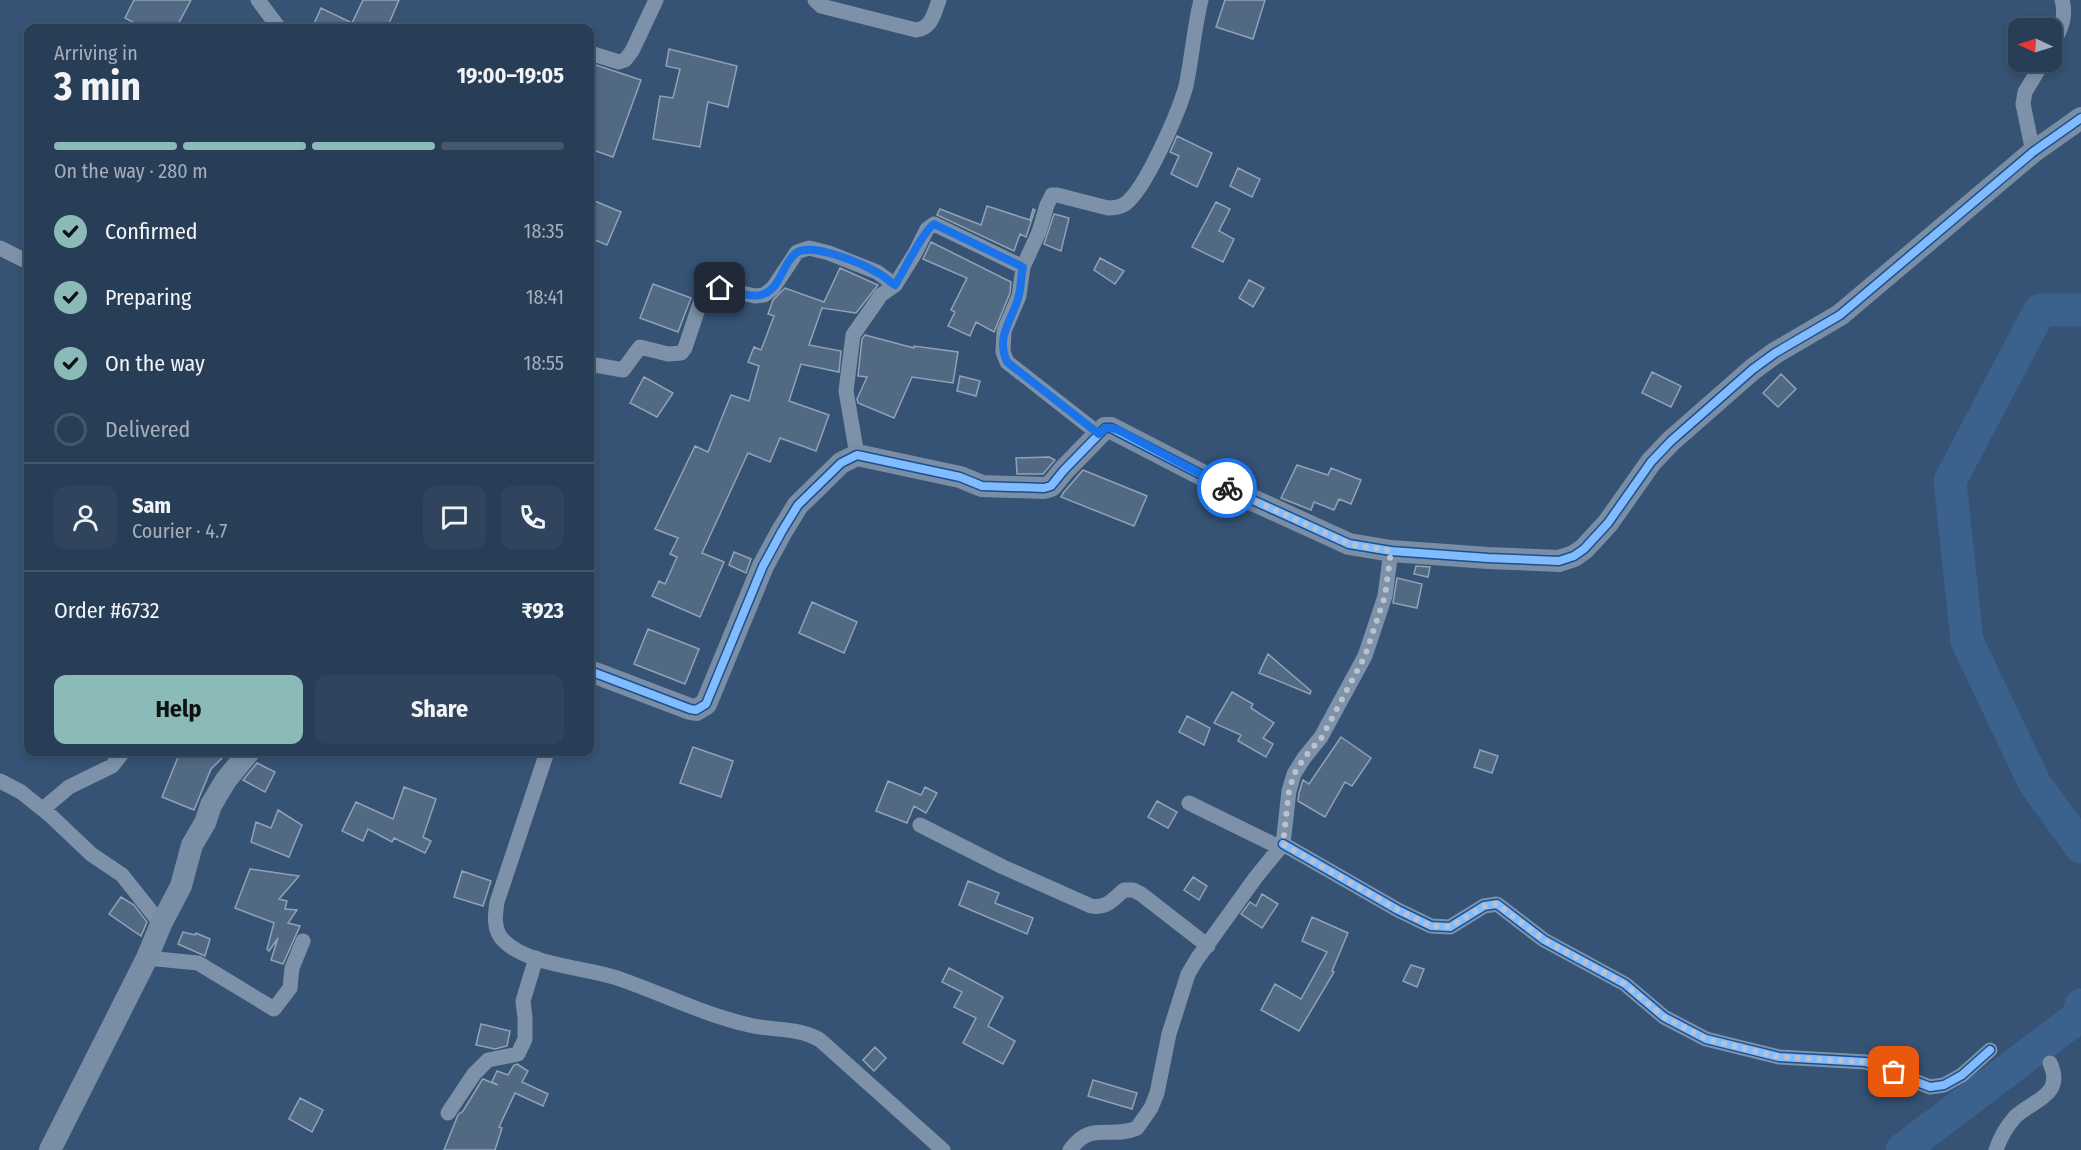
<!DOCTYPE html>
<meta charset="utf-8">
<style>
:root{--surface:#283e57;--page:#30455d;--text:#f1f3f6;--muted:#a5aeba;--line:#44576d;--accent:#8bbbb9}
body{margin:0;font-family:"Fira Sans Condensed",sans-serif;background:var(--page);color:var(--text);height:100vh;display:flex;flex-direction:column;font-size:22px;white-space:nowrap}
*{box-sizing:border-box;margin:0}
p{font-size:20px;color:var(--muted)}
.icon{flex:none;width:33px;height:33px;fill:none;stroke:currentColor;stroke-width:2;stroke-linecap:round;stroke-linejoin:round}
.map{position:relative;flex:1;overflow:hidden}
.details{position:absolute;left:24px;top:24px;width:570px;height:732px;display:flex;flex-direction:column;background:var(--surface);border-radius:12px;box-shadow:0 3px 9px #0003,0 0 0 2px var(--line)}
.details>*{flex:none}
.needle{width:39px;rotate:274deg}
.controls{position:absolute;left:2008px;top:18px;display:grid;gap:12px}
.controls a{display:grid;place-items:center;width:54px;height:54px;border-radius:12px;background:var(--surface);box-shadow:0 3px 9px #0003,0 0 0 2px var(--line);font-size:30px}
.pin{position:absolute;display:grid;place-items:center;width:51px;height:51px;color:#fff;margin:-26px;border-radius:12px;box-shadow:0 3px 9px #0006}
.courier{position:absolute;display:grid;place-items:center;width:60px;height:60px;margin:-30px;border:4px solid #1a73e8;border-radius:50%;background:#fff;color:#222;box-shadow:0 2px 8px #0007}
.summary em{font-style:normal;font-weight:700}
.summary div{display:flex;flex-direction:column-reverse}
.summary{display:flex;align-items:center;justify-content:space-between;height:102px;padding:0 30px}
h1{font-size:39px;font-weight:700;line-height:45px}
.bar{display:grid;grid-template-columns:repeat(4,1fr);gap:9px 6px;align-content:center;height:72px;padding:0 30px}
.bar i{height:8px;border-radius:4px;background:var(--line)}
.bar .current{background:var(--accent)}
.bar p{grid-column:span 4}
.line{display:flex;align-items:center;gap:15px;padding:0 30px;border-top:2px solid var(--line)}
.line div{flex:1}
.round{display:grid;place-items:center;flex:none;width:63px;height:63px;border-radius:12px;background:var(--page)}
ol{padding:0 30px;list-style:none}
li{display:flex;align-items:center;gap:18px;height:66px}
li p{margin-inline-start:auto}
li .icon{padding:6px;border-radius:50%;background:var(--accent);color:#111;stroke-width:4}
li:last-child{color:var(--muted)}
li i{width:33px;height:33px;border:3px solid var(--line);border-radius:50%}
.cta{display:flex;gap:12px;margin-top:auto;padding:12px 30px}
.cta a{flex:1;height:69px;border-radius:12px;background:var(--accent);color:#111;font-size:24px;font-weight:700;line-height:69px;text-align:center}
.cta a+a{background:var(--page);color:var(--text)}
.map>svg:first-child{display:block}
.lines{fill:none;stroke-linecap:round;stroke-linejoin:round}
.river{stroke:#3b618d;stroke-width:33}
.building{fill:#526984;stroke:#92a2b6;stroke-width:1.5}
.street{stroke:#7d92a8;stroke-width:15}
.secondary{stroke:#798da4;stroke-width:22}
.cycleway-casing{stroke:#1b4f8f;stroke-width:11}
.cycleway{stroke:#80bcff;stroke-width:8}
.done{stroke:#b9c2ce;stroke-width:6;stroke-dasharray:0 10.8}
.route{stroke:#1a73e8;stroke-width:8}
</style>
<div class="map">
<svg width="2081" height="1150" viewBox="0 0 2081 1150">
<rect width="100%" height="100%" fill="#365274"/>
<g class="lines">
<!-- river -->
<path class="river" d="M2081,310h-41l-90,171 17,160 68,143 46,63
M1902,1150l176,-133 3,-12"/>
</g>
<!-- building -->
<path class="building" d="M134,0h57l-15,28h-32l-19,-10z
M363,0h36l-12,28h-75l9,-20 31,15z
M1225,0h40l-12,39 -37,-12z
M669,49l68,17 -9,41 -20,-5 -8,45 -47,-8 7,-43 13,2 7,-29 -14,-3z
M590,63l51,17 -28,77 -23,-8z
M1177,136l35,17 -15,34 -26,-13 8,-18 -9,-4z
M1238,168l22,11 -8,18 -22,-11z
M590,199l31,13 -14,33 -17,-7z
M1216,202l14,7 -11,22 15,8 -11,23 -31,-15z
M987,206l43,14 3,-11 2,1 -9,27 -6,-3 -6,17 -77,-36 3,-6 41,16z
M1054,214l15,4 -8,33 -17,-7z
M931,242l80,40 -1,11 -16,39 -18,-10 -6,14 -22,-10 7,-14 -4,-2 16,-32 -44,-19z
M1100,258l24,13 -9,13 -21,-14z
M840,268l38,17 -22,28 -34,-5 -13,37 32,6 -2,21 -38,-8 -12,37 40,14 -13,36 -36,-13 -10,24 -22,-9 -46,100 22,9 -24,55 -48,-21 7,-15 6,3 12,-27 -7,-3 8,-16 -23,-9 40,-83 13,6 23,-57 18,6 10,-35 -11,-4 6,-15 7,3 13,-34 -6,-2 5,-14 12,-12 39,14z
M1249,280l15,8 -11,19 -14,-9z
M653,284l38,14 -13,34 -38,-14z
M865,335l49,13v-2l44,6 -5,31 -41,-6 -18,41 -36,-15 -1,-4 10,-22 -9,-1 4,-37z
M1652,372l29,14 -10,21 -29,-14z
M1781,374l15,15 -18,18 -15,-14z
M960,376l20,5 -4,15 -19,-5z
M644,377l29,16 -16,24 -27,-14z
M1049,457l6,3 -12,14h-26l-1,-16z
M1297,465l31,10 3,-7 30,12 -10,24 -12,-5 -5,11 -20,-8 -3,8 -30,-12z
M1083,470l64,26 -13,30 -73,-29 3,-5z
M734,552l17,7 -5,14 -17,-8z
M1416,566l14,1 -2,10 -14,-3z
M1397,578l25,6 -5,24 -24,-5z
M812,602l45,20 -13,31 -45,-20z
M648,629l51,20 -14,35 -51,-20z
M1268,654l43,37 -1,3 -51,-21z
M1232,692l21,12 -2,4 23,15 -11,15 10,6 -7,13 -28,-16 3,-6 -27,-12z
M1187,716l23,12 -6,17 -25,-13z
M1341,737l30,21 -19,28 -7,-4 -20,35 -27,-16 1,-8 4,-13 6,4z
M693,747l40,14 -12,36 -41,-14z
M1480,750l18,6 -6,17 -18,-6z
M180,752h48l-17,17 -17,41 -32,-13z
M257,763l18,9 -10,20 -22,-12z
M888,781l33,14 4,-8 12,6 -11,20 -12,-7 -7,17 -31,-12z
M404,787l32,12 -13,38 8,4 -6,12 -31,-15 -2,4 -24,-13 -5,12 -21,-10 14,-29 37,17z
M1157,801l20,11 -9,16 -20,-11z
M278,810l24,15 -13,32 -38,-15 5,-20 15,6z
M250,869l49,7 -20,23 8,2 -2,8 12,1 -9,13 12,3 -17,38 -12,-4 7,-22 -9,13 -2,-2 7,-26 -39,-15z
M462,871l29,10 -8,25 -29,-9z
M1193,877l14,9 -8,14 -15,-10z
M968,881l31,12 -4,10 38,15 -6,16 -68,-29z
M1262,894l16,10 -16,24 -21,-14 9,-12 6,4z
M121,897l13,8 13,17 -6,14 -32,-22z
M1312,917l36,16 -16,38 2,1 -35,59 -38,-21 14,-26 26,15 26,-47 -25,-11z
M183,932l12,3 1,-2 14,6 -5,17 -27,-12z
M1411,965l13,4 -7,18 -14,-6z
M949,968l54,29 -15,29 27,15 -12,23 -40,-21 13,-25 -22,-11 8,-15 -20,-10z
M481,1024l29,7 -3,15 -12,3 -19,-4z
M875,1047l11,11 -12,13 -11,-11z
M517,1064l11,7 -6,11 26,12 -5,12 -28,-13 -16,34 3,1 -7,22h-51l14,-35 5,-4 19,-31 1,-1 15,6 -6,-3 5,-11 11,4 6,-10z
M1093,1080l44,13 -5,16 -44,-13z
M300,1098l23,12 -11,22 -23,-13z"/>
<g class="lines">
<!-- street -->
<path class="street" d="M258,0l21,28
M815,0l6,6 95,24c16,-2 18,-17 23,-30
M2052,46c8,-15 15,-29 10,-46
M590,53l29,9 6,-2 7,-9 24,-51
M2033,152l-10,-48 2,-12 18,-30
M0,248l28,14
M590,364l33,6 17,-23 28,7 13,-1 4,-5 14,-42 9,-13 12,-5 35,8 9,-1 9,-7 24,-36 12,-4 20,5 48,19 18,13
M1099,434l-92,-72 -4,-10 1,-21 15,-35 4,-29 16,-35 8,-27 5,-10h5l51,13c6,0 12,-1 17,-4 21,-15 54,-93 61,-118 6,-28 8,-58 15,-86
M857,455l-11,-64 7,-56 28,-40 14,-10 20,-32 12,-24 7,-5 89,43
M547,752l-50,150c-2,13 -4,29 7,39 25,25 83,26 116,38 43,15 85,36 129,46 25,6 49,2 71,15l123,110
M0,781l21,11 30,24 40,38 31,21 39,49
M1189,803l92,45
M43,809l26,-22 43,-21 11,-14
M920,825l83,42 88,39c16,3 22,-7 33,-16h9l8,4 67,52
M1283,844l115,66 33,16 19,1 34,-21 13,-2 47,36 81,44 39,33 42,22 73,18 87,5 64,25 14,-2 18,-10 28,-25
M147,958l51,5 76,46 16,-21 2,-20 11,-27
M448,1113l26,-39 14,-14 30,-6 7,-15v-21l-2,-17 13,-43
M1070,1150c22,-30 39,-10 67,-22l14,-20 6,-15 12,-59 19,-60 9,-15 59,-82 27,-33 6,-53 5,-17 10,-16 17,-21 44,-81 20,-60 6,-45
M1996,1150c4,-12 11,-24 19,-33 18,-17 50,-22 35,-54"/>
<!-- secondary -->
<path class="secondary" d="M590,671l100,38 6,1 10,-6 57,-138 19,-35 16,-26 43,-42 16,-8 103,22 22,9 62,2 7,-2 13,-16 41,-42h6l124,64 114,52 42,7 97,7 71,3 15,-5 10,-7 24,-26 43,-61 20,-21 82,-72 22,-16 65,-38 193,-163 48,-34
M50,1150l97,-192 14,-34 20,-38 11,-41 13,-22 6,-18 15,-25 23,-28"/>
<!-- cycleway casing -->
<g class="cycleway-casing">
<path id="cycleway" d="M590,671l100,38 6,1 10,-6 57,-138 19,-35 16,-26 43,-42 16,-8 103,22 22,9 62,2 7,-2 13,-16 41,-42h6l124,64 114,52 42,7 97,7 71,3 15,-5 10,-7 24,-26 43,-61 20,-21 82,-72 22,-16 65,-38 193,-163 48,-34
M1283,844l115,66 33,16 19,1 34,-21 13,-2 47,36 81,44 39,33 42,22 73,18 87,5 64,25 14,-2 18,-10 28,-25"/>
</g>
<!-- cycleway -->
<use href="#cycleway" class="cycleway"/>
</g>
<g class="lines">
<!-- done -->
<path class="done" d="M1227,488l122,56 42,7 -6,45 -20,60 -43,81 -18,21 -10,16 -5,17 -6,53 115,66 33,16 19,1 34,-21 13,-2 47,36 81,44 39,33 42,22 73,18 87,5 28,10"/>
<!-- route -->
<path class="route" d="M720,288c12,2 30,10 41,7 20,-5 21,-32 35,-42 15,-11 65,10 80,19 7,3 13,9 19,13 9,-14 28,-54 39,-61l89,43c-2,9 -2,19 -4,28 -6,25 -24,40 -12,67l92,72 6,-6h6l7,2 109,58"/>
</g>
</svg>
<div class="controls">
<a><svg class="needle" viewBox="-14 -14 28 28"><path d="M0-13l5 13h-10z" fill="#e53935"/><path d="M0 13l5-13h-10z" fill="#a5aeba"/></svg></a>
</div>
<div class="pin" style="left:1894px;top:1072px;background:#ea580c"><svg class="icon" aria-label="bag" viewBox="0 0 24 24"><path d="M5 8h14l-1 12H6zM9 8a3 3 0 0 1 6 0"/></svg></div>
<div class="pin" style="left:720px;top:288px;background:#1f2937"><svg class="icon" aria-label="home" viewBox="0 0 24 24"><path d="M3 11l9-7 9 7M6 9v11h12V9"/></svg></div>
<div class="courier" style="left:1227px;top:488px"><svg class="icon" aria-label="bike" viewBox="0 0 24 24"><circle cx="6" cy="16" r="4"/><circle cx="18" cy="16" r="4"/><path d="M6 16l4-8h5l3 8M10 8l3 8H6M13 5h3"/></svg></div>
<section class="details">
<div class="summary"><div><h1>3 min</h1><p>Arriving in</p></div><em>19:00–19:05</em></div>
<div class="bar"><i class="current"></i><i class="current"></i><i class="current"></i><i></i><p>On the way · 280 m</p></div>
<ol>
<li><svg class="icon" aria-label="check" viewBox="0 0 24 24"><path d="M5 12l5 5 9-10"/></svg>Confirmed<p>18:35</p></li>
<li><svg class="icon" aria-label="check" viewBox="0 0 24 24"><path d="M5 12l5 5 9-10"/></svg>Preparing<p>18:41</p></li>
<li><svg class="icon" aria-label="check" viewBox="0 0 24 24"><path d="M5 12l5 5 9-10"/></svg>On the way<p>18:55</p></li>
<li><i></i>Delivered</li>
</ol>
<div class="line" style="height:108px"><a class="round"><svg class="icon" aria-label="person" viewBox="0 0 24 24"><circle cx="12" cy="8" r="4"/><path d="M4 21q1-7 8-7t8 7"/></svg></a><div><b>Sam</b><p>Courier · 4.7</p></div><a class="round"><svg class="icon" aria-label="chat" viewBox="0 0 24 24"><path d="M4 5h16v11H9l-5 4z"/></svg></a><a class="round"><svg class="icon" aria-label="phone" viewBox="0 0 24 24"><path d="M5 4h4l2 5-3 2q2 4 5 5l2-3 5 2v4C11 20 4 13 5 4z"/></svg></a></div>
<div class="line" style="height:78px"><div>Order #6732</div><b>₹923</b></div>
<div class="cta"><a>Help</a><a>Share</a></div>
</section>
</div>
